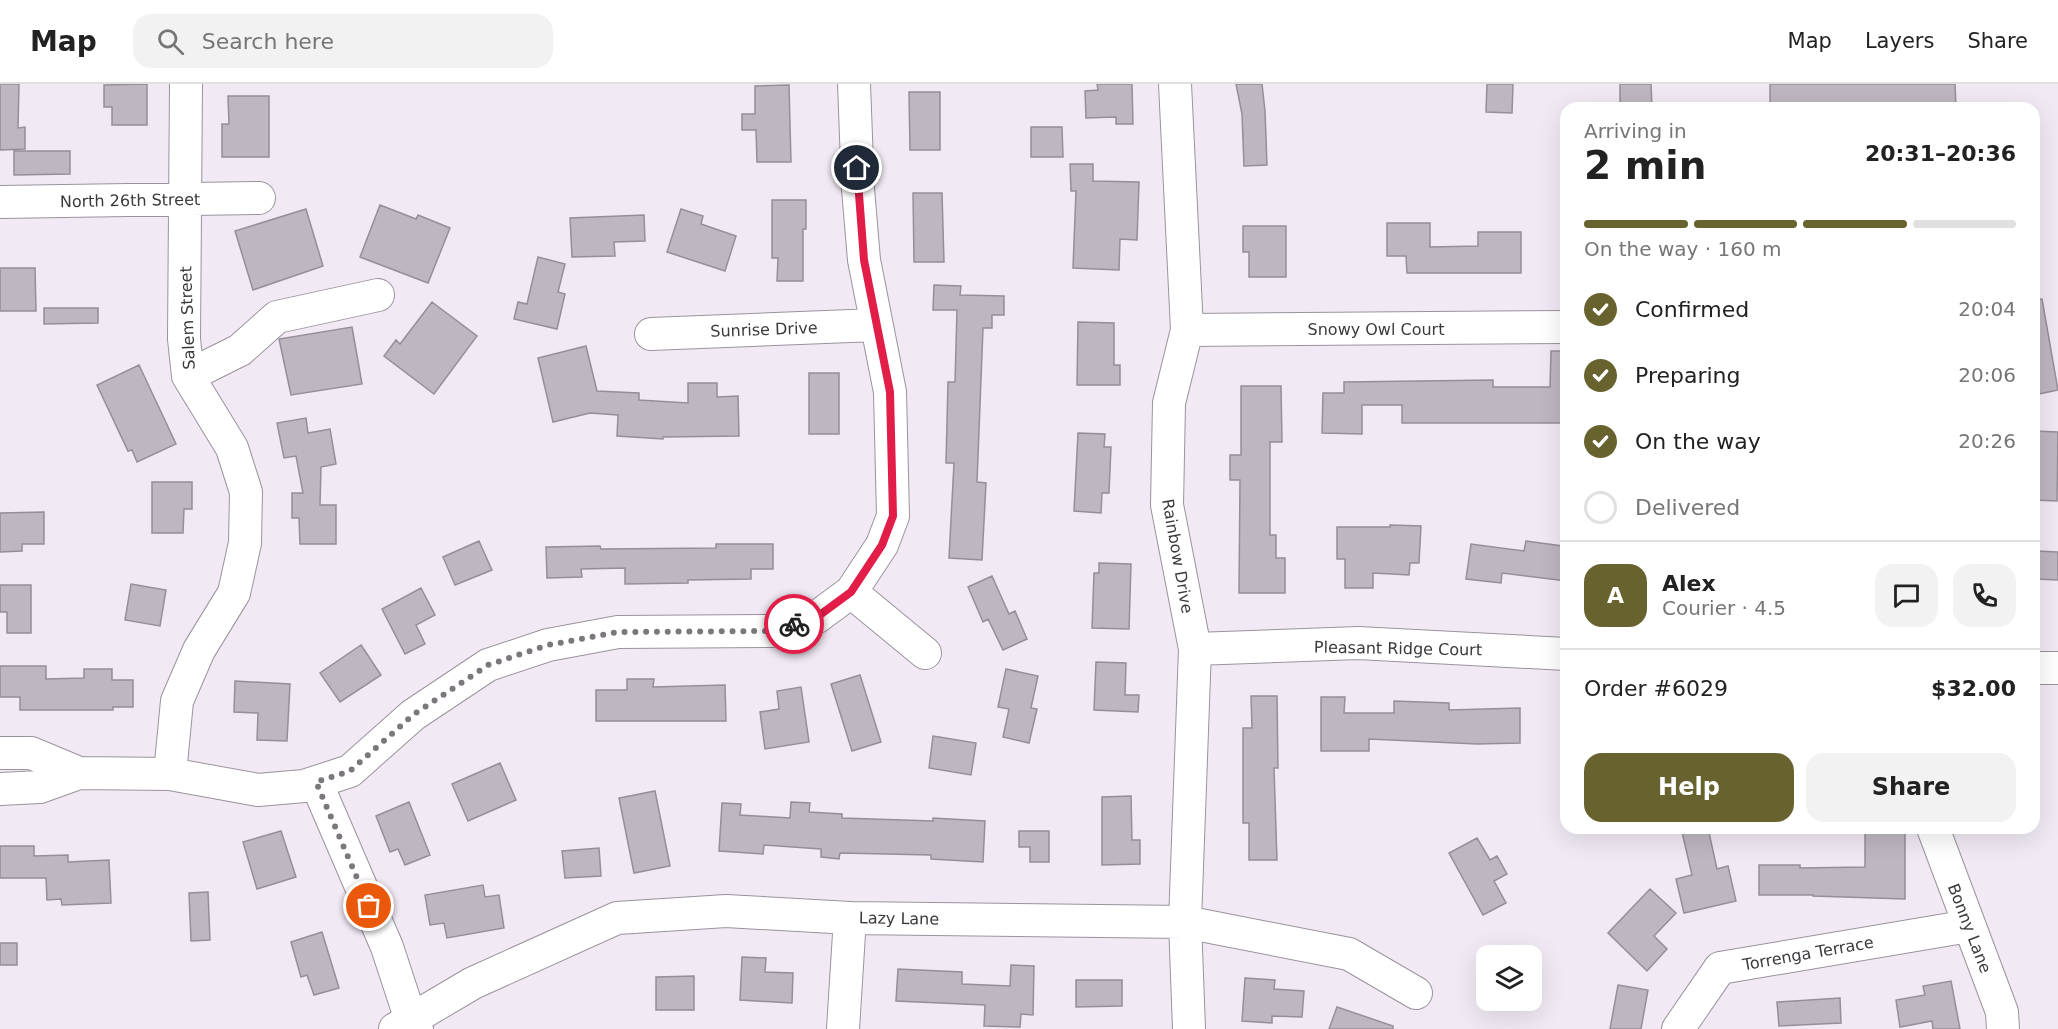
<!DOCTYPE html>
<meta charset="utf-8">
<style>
:root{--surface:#fff;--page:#f2f2f2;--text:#222;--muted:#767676;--line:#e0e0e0;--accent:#67622e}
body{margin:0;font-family:"DejaVu Sans",sans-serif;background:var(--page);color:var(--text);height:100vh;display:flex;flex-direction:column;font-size:22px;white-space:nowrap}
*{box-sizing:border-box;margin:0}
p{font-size:20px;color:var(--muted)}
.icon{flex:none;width:33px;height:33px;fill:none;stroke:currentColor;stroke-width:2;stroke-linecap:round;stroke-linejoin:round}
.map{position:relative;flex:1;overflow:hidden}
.panel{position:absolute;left:1560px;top:18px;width:480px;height:732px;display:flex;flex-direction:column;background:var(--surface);border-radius:18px;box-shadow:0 6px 24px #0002}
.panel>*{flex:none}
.controls{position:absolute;left:1476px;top:861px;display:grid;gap:12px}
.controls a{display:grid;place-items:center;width:66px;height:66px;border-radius:12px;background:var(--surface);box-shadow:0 6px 24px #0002;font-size:30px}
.pin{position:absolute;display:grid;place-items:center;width:51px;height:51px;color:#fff;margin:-26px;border:3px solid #fff;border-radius:50%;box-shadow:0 2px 6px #0007}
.courier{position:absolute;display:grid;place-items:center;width:60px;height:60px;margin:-30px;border:4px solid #e11d48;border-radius:50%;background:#fff;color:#222;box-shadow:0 2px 8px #0007}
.overview em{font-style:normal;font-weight:600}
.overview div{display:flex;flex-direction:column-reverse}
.overview{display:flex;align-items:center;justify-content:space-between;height:102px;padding:0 24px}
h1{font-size:39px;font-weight:600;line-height:45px}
.bar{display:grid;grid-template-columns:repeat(4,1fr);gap:9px 6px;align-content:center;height:72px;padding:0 24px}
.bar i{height:8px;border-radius:4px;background:var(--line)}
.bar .active{background:var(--accent)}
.bar p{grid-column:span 4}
.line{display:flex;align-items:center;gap:15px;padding:0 24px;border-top:2px solid var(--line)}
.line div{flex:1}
.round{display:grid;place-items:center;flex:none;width:63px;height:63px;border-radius:18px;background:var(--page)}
ol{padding:0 24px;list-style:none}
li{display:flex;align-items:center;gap:18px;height:66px}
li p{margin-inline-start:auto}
li .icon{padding:6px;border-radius:50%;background:var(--accent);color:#fff;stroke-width:4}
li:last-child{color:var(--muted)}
li i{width:33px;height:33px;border:3px solid var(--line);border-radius:50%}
.primary-button{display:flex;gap:12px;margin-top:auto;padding:12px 24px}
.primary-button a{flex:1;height:69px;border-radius:18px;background:var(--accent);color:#fff;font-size:24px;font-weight:600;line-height:69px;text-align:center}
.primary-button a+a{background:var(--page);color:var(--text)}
header{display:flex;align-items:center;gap:36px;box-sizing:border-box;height:84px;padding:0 30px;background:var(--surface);border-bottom:2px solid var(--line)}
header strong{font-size:28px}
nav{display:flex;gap:33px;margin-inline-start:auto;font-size:21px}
.search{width:420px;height:54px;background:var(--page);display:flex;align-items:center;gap:15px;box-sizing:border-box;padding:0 21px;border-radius:18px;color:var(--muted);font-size:22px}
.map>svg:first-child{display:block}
.building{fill:#beb7c2;stroke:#958f98;stroke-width:1.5}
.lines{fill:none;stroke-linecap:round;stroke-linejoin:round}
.minor-casing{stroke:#9a939d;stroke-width:34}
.minor{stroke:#fff;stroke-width:32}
.done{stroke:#7b777d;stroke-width:6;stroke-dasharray:0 10.8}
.route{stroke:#e11d48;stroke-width:8}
.labels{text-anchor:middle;stroke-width:4.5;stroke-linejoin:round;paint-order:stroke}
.street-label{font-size:16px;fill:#3b393d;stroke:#fff}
</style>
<header>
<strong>Map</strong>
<div class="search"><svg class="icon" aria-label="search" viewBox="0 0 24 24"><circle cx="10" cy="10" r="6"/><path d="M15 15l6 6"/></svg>Search here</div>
<nav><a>Map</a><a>Layers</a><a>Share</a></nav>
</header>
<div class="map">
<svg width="2058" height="945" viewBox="0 0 2058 945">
<rect width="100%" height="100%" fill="#f1eaf5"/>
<!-- building -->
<path class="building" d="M0,0h19l-1,44 7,-1v22l-25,1z
M147,0v41h-35v-18h-8v-22z
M1097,0h35l1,40h-17v-7l-30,1 -1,-27 13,-1z
M1236,0h26l3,27 2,54 -23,1 -2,-52z
M1487,0h26l-1,29 -26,-1z
M1620,0h31l1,24h-32z
M1770,0h185l1,24h-186z
M789,1l2,77h-34l-1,-32h-14v-16h13v-28z
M909,8h31v58h-30z
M228,12h41v61h-47v-33h7z
M1031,43h31l1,30h-32z
M14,67h56v23l-56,1z
M1070,80h23v17l46,1 -2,58 -17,-1 -1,31 -46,-2 3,-77h-5z
M913,109h29l2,69h-30z
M772,116h34v29h-3v52h-26l1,-23h-6z
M380,121l36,14 2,-4 32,13 -22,55 -68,-26z
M306,125l17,57 -70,24 -18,-59z
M681,125l22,7 -2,8 35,12 -11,35 -58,-19z
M644,131l1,26 -31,1 1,14 -43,1 -2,-39z
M1387,139h43v24l48,-1v-14h43v41h-114l-1,-17h-19z
M1243,142h43v51h-37v-25h-6z
M538,173l27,7 -7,28 7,2 -8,35 -43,-10 4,-17 9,2z
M0,184h35l1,43h-36z
M934,201l27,1 -1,9 44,1v19h-12v13h-9l-6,154 9,1 -4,77 -33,-2 5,-95h-8l2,-81h7l2,-72h-24z
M2042,215l16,91 -24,5v-95z
M432,218l45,34 -43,58 -50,-38 12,-16 4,4z
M44,224h54v15l-54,1z
M1078,238l36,1v42h6v20h-43z
M352,243l10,57 -71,11 -12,-56z
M586,262l11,45 42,2v7l49,3v-20h29v14l21,-1 1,40 -76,1v2l-46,-3 1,-21 -28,-2 -37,9 -15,-64z
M1551,267h15v72h-164v-18h-40v29l-40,-1 1,-40h21v-11l149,-2v7h57z
M139,281l37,79 -39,18 -5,-12 -4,1 -31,-66z
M809,289h30v61h-30z
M1241,302h40l1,56h-12v93h6v23h9v35h-46l1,-113h-10v-25h11z
M306,334l2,15 22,-4 6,35 -15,3 -1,38h16v39h-36l-1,-26h-7v-25h11l-7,-37 -12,2 -7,-35z
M2034,347l24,1 -1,69 -23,-1z
M1078,349l27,1 -1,13h7l-2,46h-7l-1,20 -27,-2z
M152,398h40v27h-8l-1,24h-31z
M44,428v32h-22v7l-22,1v-39z
M1390,441l31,1 -2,37h-9l-1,12 -36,-2v15h-28v-29h-8v-32h53z
M479,457l13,29 -37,15 -12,-28z
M1526,457l36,5 -1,8 5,1v26l-64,-8 -1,10 -35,-4 5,-35 53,7z
M716,460h57v25h-22v10l-63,1v3l-63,1v-16l-44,1 1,8 -35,1 -1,-31 54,-1 1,3 115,-1z
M2037,467l21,1v28l-22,-1z
M1099,479l32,1 -2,65 -37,-1 2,-55h5z
M992,492l17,38 6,-3 12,28 -24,11 -15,-31 -5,3 -15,-35z
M131,500l35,6 -6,36 -35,-6z
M0,501h31v48h-24v-21h-7z
M421,504l14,27 -19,10 9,19 -20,10 -23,-45z
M361,561l20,30 -41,27 -20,-29z
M1096,578l30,1 -1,32h14l-1,17 -44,-2z
M0,582h46v13l38,-1v-9h28v11h21v27h-20v3h-93v-13h-20z
M1006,585l32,7 -7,32 6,1 -8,34 -26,-6 6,-28 -11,-2z
M860,591l21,67 -29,9 -21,-67z
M627,595h27l-1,8 72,-2 1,36h-130v-31h31z
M235,597l55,3 -3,57 -30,-1 1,-27 -24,-1z
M801,603l8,55 -44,7 -5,-37 19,-3 -2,-18z
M1251,612h26l1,72h-4l3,92h-28v-37h-6v-95h9z
M1321,613h24l-1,16h50v-12l55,2v7l71,-2v35l-43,1 -108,-5v12h-48z
M933,652l43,7 -5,32 -42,-7z
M500,679l16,37 -48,21 -16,-37z
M655,707l15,75 -36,7 -15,-75z
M1131,712l1,44h8v24l-38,1v-68z
M409,718l21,53 -25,10 -7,-16 -8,3 -14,-36z
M791,718l19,1 -1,9 33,2v4l91,3v-3l52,3 -2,41 -52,-3v-4l-91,-2 -1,6 -18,-2v-8l-57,-4 -1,9 -44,-3 3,-48 19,1 -1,11 50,3z
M1700,744h8l9,41 11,-3 8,35 -52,12 -8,-34 16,-4 -10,-43z
M1865,744h40v71l-92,-3v-1h-54v-30h41v3l65,-1z
M281,747l15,46 -39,12 -14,-47z
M1019,747h30v31h-19v-15h-11z
M1477,754l13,22 7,-4 10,18 -13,7 12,22 -23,12 -34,-62z
M0,762h34v10l34,-1v7l41,-2 2,43 -49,2 -1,-6 -14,1 -1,-22h-46z
M599,764l2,28 -36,2 -3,-27z
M483,801l2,12 14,-2 5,33 -57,10 -3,-15 -14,2 -5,-30z
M1650,805l26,24 -22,23 13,13 -20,22 -39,-38z
M208,808l2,48 -19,1 -2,-48z
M322,848l17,56 -25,7 -7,-20 -6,2 -10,-35z
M0,859h17v22h-17z
M742,873l24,1 -1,14 28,1 -1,30 -52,-3z
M1011,881l23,1 -1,49 -12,-1 -1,13 -36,-1 1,-21 -89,-4 2,-32 64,3v12l48,2z
M694,892v34h-38v-33z
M1245,894l30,2 -1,9 30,2 -2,26 -30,-1v7l-30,-2z
M1076,896h46v26l-46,1z
M1951,897l9,48h-27l-1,-8 -32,6 -4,-27 29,-5 -2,-9z
M1618,901l30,5 -7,39h-31z
M1840,914l1,25 -62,3 -2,-24z
M1337,923l56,19v3h-64z"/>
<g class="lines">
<!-- minor casing -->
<g class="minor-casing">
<path id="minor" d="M1175,0l12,246 -18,73 -2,102 28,144 -10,273 4,107
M0,118l259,-4
M1187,246l379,-3
M651,250l225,-9
M188,292l52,-26 37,-33 101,-22
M851,508l74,61
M1195,565l163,-6 208,11
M2034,584h24
M0,669h31l48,20
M170,690l7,-73 22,-51 35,-57 11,-50 1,-51 -14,-44 -44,-72 -4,-37 2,-255
M316,698l71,165 24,73 6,9
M0,705l40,-2 39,-14 91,1 88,16 46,-4 46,-15 63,-56 75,-50 60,-20 70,-13 154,-1 45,-14 34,-25 31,-47 11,-29 -3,-124 -26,-132 -6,-71 -4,-105
M1933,744l69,184 1,17
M395,945l78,-46 144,-65 109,-7 124,7 335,4 164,32 67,39
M843,945l7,-111
M1678,945l42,-61 249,-42"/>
</g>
<!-- minor -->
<use href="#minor" class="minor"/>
</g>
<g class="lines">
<!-- done -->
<path class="done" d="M369,822l-53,-124 34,-11 63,-56 75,-50 60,-20 70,-13 154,-1 22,-7"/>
<!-- route -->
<path class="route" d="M794,540l23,-7 34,-25 31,-47 11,-29 -3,-124 -26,-132 -7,-92"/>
</g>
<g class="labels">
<!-- street labels -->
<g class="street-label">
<text transform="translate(130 116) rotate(-1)" y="6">North 26th Street</text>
<text transform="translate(187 234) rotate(-92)" y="6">Salem Street</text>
<text transform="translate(764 245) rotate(-2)" y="6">Sunrise Drive</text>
<text x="1376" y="251">Snowy Owl Court</text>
<text transform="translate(1178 472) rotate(80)" y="6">Rainbow Drive</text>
<text transform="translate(1398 564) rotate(1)" y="6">Pleasant Ridge Court</text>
<text transform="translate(899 834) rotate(1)" y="6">Lazy Lane</text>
<text transform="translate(1970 844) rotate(69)" y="6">Bonny Lane</text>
<text transform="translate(1808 869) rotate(-10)" y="6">Torrenga Terrace</text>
</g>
</g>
</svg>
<div class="controls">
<a><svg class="icon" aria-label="layers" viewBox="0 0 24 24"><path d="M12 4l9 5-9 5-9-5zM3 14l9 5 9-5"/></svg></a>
</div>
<div class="pin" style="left:369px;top:822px;background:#ea580c"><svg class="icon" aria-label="bag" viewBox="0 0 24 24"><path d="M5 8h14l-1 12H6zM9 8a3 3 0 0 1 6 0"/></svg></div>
<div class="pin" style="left:857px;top:84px;background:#1f2937"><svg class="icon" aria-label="home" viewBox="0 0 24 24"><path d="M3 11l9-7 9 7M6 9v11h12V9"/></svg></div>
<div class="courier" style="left:794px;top:540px"><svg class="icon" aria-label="bike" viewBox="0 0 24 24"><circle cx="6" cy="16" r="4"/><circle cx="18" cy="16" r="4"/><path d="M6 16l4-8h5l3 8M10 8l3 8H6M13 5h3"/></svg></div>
<section class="panel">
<div class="overview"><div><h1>2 min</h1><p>Arriving in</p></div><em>20:31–20:36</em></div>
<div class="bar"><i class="active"></i><i class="active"></i><i class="active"></i><i></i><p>On the way · 160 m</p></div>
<ol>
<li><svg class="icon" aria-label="check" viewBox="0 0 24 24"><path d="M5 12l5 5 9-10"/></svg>Confirmed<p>20:04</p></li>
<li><svg class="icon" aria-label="check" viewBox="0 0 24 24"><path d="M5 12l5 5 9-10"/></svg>Preparing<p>20:06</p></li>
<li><svg class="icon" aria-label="check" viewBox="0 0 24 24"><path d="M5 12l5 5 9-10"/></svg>On the way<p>20:26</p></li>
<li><i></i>Delivered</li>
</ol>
<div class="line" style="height:108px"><b class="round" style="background:var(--accent);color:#fff">A</b><div><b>Alex</b><p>Courier · 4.5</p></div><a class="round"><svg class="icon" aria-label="chat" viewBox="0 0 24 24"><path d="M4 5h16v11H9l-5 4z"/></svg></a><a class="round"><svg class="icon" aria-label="phone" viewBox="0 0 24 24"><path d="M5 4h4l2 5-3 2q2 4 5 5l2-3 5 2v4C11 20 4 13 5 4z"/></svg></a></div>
<div class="line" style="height:78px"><div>Order #6029</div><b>$32.00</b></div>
<div class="primary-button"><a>Help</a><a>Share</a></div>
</section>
</div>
